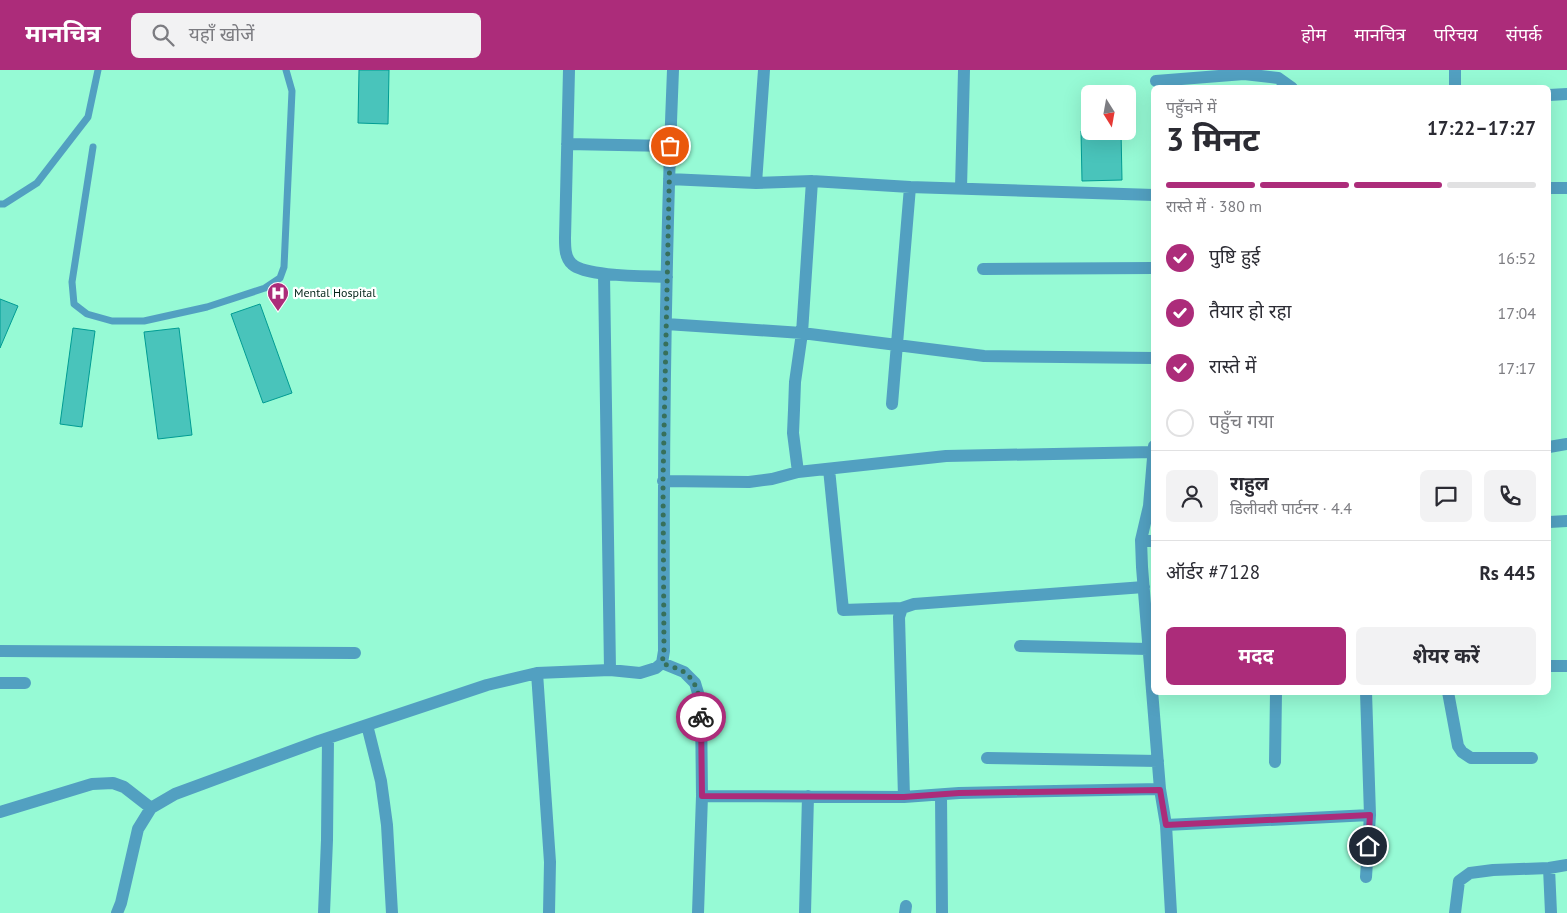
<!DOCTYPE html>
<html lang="hi">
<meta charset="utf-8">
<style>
:root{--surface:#fff;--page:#f2f2f3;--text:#2b2b33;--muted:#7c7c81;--line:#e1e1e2;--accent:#ac2c7a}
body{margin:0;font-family:"PT Sans","Noto Sans Devanagari",sans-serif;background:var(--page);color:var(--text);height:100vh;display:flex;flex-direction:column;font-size:19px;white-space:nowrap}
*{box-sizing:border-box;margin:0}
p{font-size:16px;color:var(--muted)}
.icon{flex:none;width:28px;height:28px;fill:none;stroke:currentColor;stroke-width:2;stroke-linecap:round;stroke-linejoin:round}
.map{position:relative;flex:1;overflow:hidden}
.panel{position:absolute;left:1151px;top:15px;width:400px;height:610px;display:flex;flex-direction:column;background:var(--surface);border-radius:8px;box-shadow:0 5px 20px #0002}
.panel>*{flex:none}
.needle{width:32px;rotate:169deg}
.tools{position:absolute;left:1081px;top:15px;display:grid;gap:10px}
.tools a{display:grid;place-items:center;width:55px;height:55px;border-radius:8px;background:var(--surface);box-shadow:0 5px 20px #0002;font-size:25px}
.pin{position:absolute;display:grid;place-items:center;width:42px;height:42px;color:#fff;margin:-21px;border:2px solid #fff;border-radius:50%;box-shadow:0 1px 5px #0007}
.courier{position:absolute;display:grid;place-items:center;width:50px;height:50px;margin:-25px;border:4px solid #ac2c7a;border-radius:50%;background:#fff;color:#222;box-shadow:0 1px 6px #0007}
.summary em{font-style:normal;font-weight:700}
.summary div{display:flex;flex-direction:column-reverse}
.summary{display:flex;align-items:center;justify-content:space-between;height:85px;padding:0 15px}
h1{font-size:32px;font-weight:700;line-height:38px}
.bar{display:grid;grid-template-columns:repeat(4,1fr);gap:8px 5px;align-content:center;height:60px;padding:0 15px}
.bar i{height:6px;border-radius:4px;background:var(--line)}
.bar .on{background:var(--accent)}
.bar p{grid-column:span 4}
.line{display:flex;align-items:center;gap:12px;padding:0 15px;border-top:1px solid var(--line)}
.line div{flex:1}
.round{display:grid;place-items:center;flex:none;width:52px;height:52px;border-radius:8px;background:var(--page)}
ol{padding:0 15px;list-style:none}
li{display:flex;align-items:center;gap:15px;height:55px}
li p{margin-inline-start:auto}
li .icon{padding:5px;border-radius:50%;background:var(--accent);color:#fff;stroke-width:4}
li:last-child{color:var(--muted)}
li i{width:28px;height:28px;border:2px solid var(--line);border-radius:50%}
.button{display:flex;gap:10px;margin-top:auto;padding:10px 15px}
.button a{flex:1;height:58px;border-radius:8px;background:var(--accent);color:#fff;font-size:20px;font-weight:700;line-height:58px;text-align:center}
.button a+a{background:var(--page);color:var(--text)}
header{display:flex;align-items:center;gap:30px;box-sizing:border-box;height:70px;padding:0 25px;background:var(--accent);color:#fff}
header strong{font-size:24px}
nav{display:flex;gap:28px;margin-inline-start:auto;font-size:18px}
.search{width:350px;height:45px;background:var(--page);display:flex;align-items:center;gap:12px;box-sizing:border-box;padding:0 18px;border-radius:8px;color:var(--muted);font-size:19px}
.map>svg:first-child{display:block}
.building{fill:#49c4bb;stroke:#009c93}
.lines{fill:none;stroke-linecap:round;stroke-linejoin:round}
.lane{stroke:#52a0c1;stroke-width:7}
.street{stroke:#52a0c1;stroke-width:12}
.done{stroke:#37705b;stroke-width:5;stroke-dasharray:0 9}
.route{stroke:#ac2c7a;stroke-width:6}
.labels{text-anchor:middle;stroke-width:4.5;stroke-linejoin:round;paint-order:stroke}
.poi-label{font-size:12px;fill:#04251a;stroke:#fff;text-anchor:start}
</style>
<header>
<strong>मानचित्र</strong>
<div class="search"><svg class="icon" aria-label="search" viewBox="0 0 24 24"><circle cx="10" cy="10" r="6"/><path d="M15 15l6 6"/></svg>यहाँ खोजें</div>
<nav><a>होम</a><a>मानचित्र</a><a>परिचय</a><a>संपर्क</a></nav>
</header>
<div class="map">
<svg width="1567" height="843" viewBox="0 0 1567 843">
<rect width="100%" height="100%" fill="#96fad5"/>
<!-- building -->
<path class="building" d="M359,0h30l-1,54 -30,-1z
M1081,61h40l1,49 -40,1z
M0,229l18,7 -18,42z
M260,234l32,89 -29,10 -32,-89z
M73,258l22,3 -13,96 -22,-3z
M179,258l13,107 -34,4 -14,-107z"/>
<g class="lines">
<!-- lane -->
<path class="lane" d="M93,77l-21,135 2,22 13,10 25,7h32l63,-14 58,-19 15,-10 4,-11 8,-176 -6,-21
M0,134h4l33,-21 51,-66 10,-47"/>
<!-- street -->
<path class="street" d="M569,0l-4,168c0,9 0,20 7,26 14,13 75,12 95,13
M1455,0v18
M1156,11l88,-7 34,4 14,10
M1549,25l18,-1
M567,74l103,2
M669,109l87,4 56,-2 98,6 244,8
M756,113l8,-113
M961,118l3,-118
M1549,118h18
M983,199l171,-1
M604,204l6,396
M666,254l136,9 182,23 170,2
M892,334l18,-217
M1154,376l-5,60 -8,34 1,27 18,222 6,36 5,88
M1549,377l18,-3
M829,399l14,141 59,-2
M798,402l-5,-39 1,-23 1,-28 7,-49 10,-152
M663,411l86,1 23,-3 26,-7 148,-16 208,-4
M1549,452l18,-1
M1141,470l13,1
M1020,576l128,3
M0,581l355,2
M662,593l22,9 11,11 6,20 1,93 -4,117
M1549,596h18
M537,603l13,189 -1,51
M0,613h25
M1448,622l10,54 4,6 9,6h61
M367,655l14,56 6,44 5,88
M987,688l171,3
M1275,692l1,-70
M941,725l1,118
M702,726l202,1 55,-4 201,-4
M904,727l-5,-180 3,-9 12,-4 230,-17
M0,742l92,-28 21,-1 11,4 27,21
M1166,755l204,-10
M1549,798l2,45
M1366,807l4,-62 -4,-123
M117,843l4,-10 17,-74 13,-21 24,-14 144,-53 168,-56 50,-12 73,-3 30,3 16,-5 6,-5 2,-12c-1,-193 1,-387 9,-581
M324,843l3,-73 1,-101
M805,843l3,-117
M905,843l1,-7
M1455,843l4,-32 11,-8 23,-3 56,-2 18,-3"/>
</g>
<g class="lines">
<!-- done -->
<path class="done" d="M670,76l-7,334 1,172 -2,11c7,3 16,5 22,9 14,10 17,29 17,45"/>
<!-- route -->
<path class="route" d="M701,647l1,79 202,1 55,-4 201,-3 6,35 204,-10 -2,31"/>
</g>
<!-- icons -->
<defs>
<g id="hospital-pin" transform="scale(1.125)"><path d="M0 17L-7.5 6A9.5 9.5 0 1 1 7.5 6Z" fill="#ac2c7a" stroke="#fff"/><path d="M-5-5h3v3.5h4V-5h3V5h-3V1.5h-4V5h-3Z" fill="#fff"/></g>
</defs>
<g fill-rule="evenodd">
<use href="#hospital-pin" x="278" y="223"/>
</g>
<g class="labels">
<!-- poi labels -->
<g class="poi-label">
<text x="294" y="227">Mental Hospital</text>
</g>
</g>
</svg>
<div class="tools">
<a><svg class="needle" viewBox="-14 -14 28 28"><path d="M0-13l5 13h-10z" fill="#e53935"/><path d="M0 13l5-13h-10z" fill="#7c7c81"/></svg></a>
</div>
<div class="pin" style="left:670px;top:76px;background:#ea580c"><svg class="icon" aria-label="bag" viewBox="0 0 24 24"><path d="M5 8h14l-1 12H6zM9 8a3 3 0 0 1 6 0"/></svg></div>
<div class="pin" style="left:1368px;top:776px;background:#1f2937"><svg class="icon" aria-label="home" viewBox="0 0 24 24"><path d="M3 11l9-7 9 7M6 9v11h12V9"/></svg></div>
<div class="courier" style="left:701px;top:647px"><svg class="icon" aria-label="bike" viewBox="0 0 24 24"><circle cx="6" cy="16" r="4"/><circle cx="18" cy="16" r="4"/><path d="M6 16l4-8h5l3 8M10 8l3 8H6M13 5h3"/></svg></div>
<section class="panel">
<div class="summary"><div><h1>3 मिनट</h1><p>पहुँचने में</p></div><em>17:22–17:27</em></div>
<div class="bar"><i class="on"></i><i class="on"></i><i class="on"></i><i></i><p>रास्ते में · 380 m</p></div>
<ol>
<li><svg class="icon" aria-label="check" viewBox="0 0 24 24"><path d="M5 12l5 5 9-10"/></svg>पुष्टि हुई<p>16:52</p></li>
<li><svg class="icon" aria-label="check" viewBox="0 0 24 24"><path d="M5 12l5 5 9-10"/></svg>तैयार हो रहा<p>17:04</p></li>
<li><svg class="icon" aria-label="check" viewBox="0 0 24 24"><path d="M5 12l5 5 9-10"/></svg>रास्ते में<p>17:17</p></li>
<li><i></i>पहुँच गया</li>
</ol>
<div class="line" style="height:90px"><a class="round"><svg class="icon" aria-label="person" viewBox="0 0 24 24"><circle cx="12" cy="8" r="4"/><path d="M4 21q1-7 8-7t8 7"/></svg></a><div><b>राहुल</b><p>डिलीवरी पार्टनर · 4.4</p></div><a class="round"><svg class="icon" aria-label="chat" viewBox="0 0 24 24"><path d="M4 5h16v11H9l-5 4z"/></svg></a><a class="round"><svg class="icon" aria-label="phone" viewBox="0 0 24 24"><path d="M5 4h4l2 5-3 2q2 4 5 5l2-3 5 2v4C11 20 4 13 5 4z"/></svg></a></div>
<div class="line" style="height:65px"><div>ऑर्डर #7128</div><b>Rs 445</b></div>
<div class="button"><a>मदद</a><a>शेयर करें</a></div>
</section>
</div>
